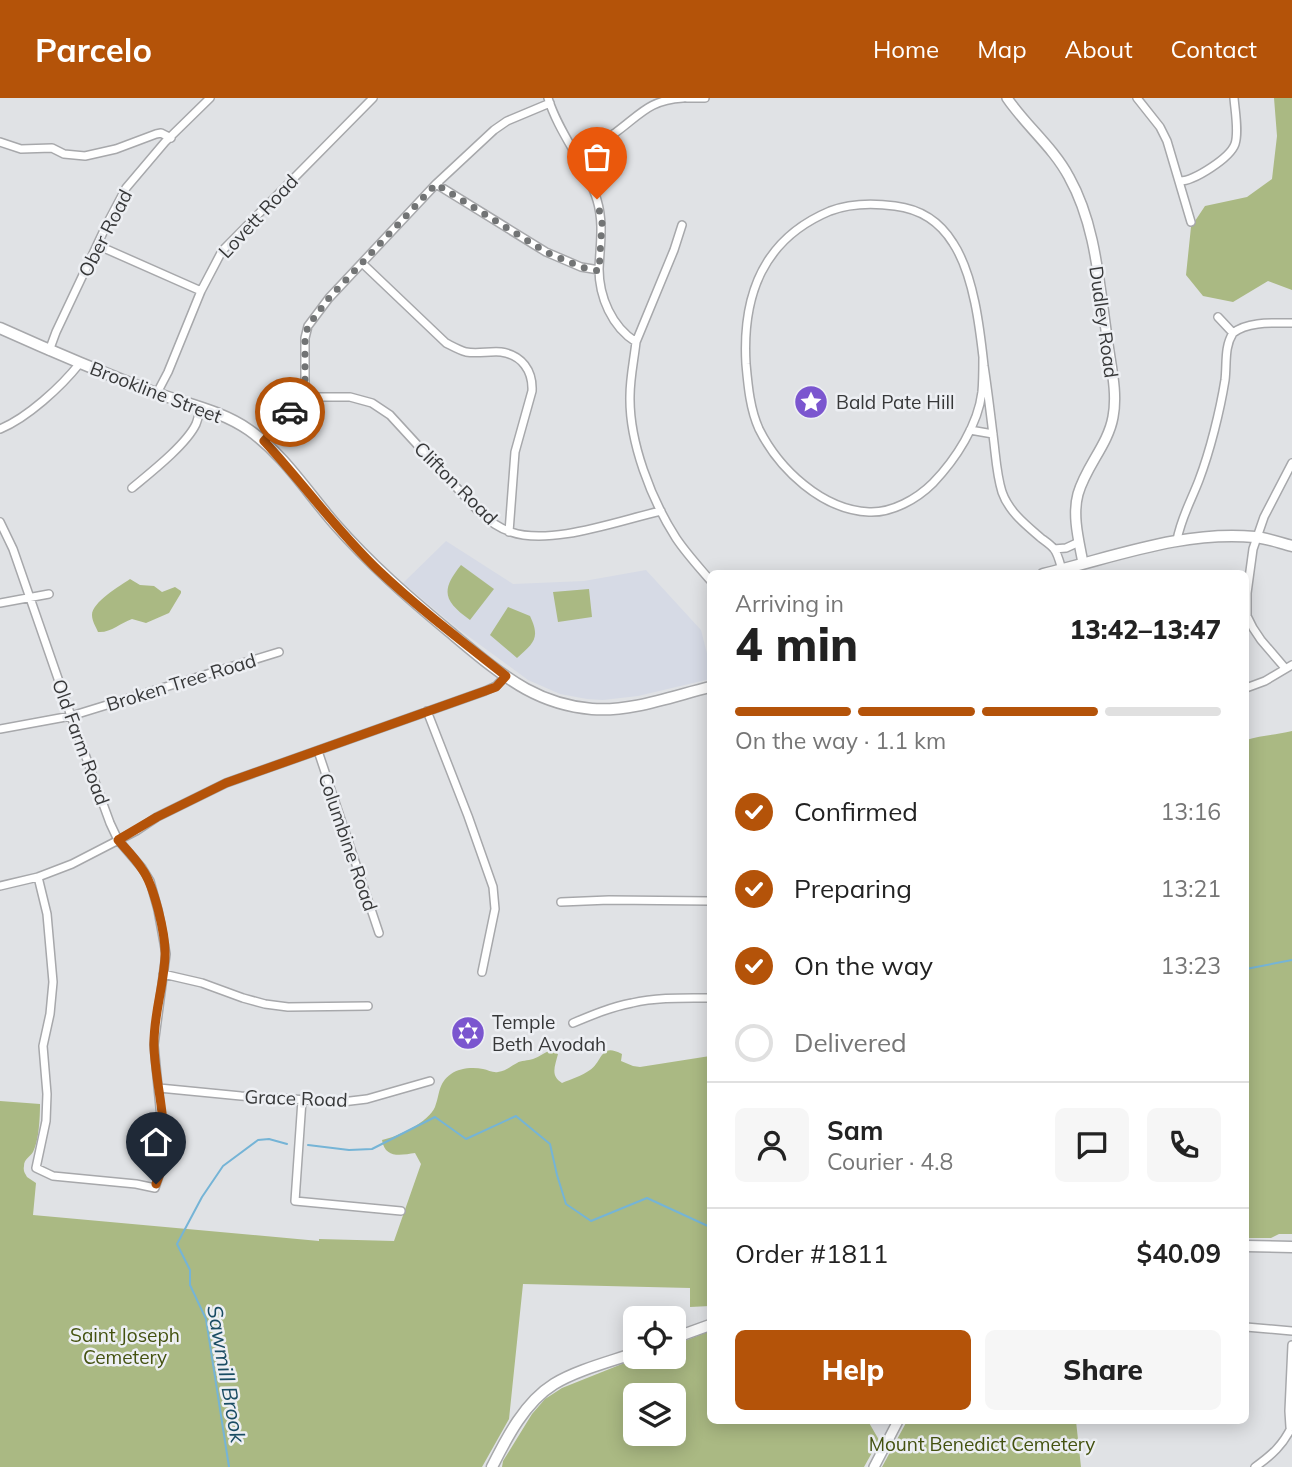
<!DOCTYPE html>
<meta charset="utf-8">
<style>
:root{--surface:#fff;--page:#f6f6f6;--text:#222;--muted:#767676;--line:#e0e0e0;--accent:#b45309}
body{margin:0;font-family:Mulish,sans-serif;background:var(--page);color:var(--text);height:100vh;display:flex;flex-direction:column;font-size:26px;white-space:nowrap}
*{box-sizing:border-box;margin:0}
p{font-size:23px;color:var(--muted)}
.icon{flex:none;width:38px;height:38px;fill:none;stroke:currentColor;stroke-width:2;stroke-linecap:round;stroke-linejoin:round}
.map{position:relative;flex:1;overflow:hidden}
.drawer{position:absolute;left:707px;top:472px;width:542px;height:854px;display:flex;flex-direction:column;background:var(--surface);border-radius:10px;box-shadow:0 4px 18px #0003}
.drawer>*{flex:none}
.tools{position:absolute;left:623px;top:1208px;display:grid;gap:14px}
.tools a{display:grid;place-items:center;width:63px;height:63px;border-radius:10px;background:var(--surface);box-shadow:0 4px 18px #0003;font-size:35px}
.pin{position:absolute;display:grid;place-items:center;width:60px;height:60px;color:#fff;margin:-72px -30px;border-radius:50% 50% 50% 0;rotate:-45deg;box-shadow:0 0 7px #0007}
.pin .icon{rotate:45deg}
.courier{position:absolute;display:grid;place-items:center;width:70px;height:70px;margin:-35px;border:5px solid #b45309;border-radius:50%;background:#fff;color:#222;box-shadow:0 2px 9px #0007}
.headline em{font-style:normal;font-weight:800}
.headline div{display:flex;flex-direction:column-reverse}
.headline{display:flex;align-items:center;justify-content:space-between;height:119px;padding:0 28px}
h1{font-size:46px;font-weight:800;line-height:52px}
.bar{display:grid;grid-template-columns:repeat(4,1fr);gap:10px 7px;align-content:center;height:84px;padding:0 28px}
.bar i{height:9px;border-radius:5px;background:var(--line)}
.bar .on{background:var(--accent)}
.bar p{grid-column:span 4}
.line{display:flex;align-items:center;gap:18px;padding:0 28px;border-top:2px solid var(--line)}
.line div{flex:1}
.round{display:grid;place-items:center;flex:none;width:74px;height:74px;border-radius:10px;background:var(--page)}
ol{padding:0 28px;list-style:none}
li{display:flex;align-items:center;gap:21px;height:77px}
li p{margin-inline-start:auto}
li .icon{padding:7px;border-radius:50%;background:var(--accent);color:#fff;stroke-width:4}
li:last-child{color:var(--muted)}
li i{width:38px;height:38px;border:4px solid var(--line);border-radius:50%}
.cta{display:flex;gap:14px;margin-top:auto;padding:14px 28px}
.cta a{flex:1;height:80px;border-radius:10px;background:var(--accent);color:#fff;font-size:28px;font-weight:800;line-height:80px;text-align:center}
.cta a+a{background:var(--page);color:var(--text)}
header{display:flex;align-items:center;gap:42px;box-sizing:border-box;height:98px;padding:0 35px;background:var(--accent);color:#fff}
header strong{font-size:33px}
nav{display:flex;gap:38px;margin-inline-start:auto;font-size:24px}
.map>svg:first-child{display:block}
.built{fill:#d6dae5}
.green{fill:#aab983;fill-rule:evenodd}
.lines{fill:none;stroke-linecap:round;stroke-linejoin:round}
.stream{stroke:#75b4d6;stroke-width:2}
.minor-casing{stroke:#a7a8ab;stroke-width:10}
.tertiary-casing{stroke:#a7a8ab;stroke-width:12}
.secondary-casing{stroke:#a7a8ab;stroke-width:13}
.minor{stroke:#fff;stroke-width:7}
.tertiary{stroke:#fff;stroke-width:9}
.secondary{stroke:#fff;stroke-width:10}
.done{stroke:#727475;stroke-width:7;stroke-dasharray:0 12.6}
.route{stroke:#b45309;stroke-width:9}
.labels{text-anchor:middle;stroke-width:5;stroke-linejoin:round;paint-order:stroke}
.street-label{font-size:19px;fill:#373839;stroke:#edeff3}
.poi-label{font-size:19px;fill:#373839;stroke:#edeff3;text-anchor:start}
.park-label{font-size:19px;fill:#445210;stroke:#edeff3}
.water-label{font-size:21px;font-style:italic;fill:#194c63;stroke:#edeff3}
</style>
<header>
<strong>Parcelo</strong>
<nav><a>Home</a><a>Map</a><a>About</a><a>Contact</a></nav>
</header>
<div class="map">
<svg width="1292" height="1369" viewBox="0 0 1292 1369">
<rect width="100%" height="100%" fill="#e0e2e5"/>
<!-- built -->
<path class="built" d="M446,443l67,43 71,-3 62,-11 55,60 9,35v14l-72,17 -35,4 -16,-1 -27,-5 -32,-14 -71,-52 -54,-45z"/>
<!-- green -->
<path class="green" d="M1274,0h18v192l-24,-9 -35,21 -30,-6 -17,-21 5,-48 14,-21 42,-9 25,-18 5,-43z
M461,467l33,24 -24,31c-26,-19 -30,-29 -9,-55z
M130,481l10,6 14,1 8,6 13,-5 6,4v2l-12,20 -23,10 -14,-4c-12,4 -21,14 -34,13 -2,-5 -6,-11 -6,-17 0,-13 28,-29 38,-36z
M589,491l3,28 -34,5 -5,-30z
M508,509l22,9c11,23 3,27 -13,42l-27,-23z
M1292,633v503h-13l-8,4h-25v-498c16,-5 30,-5 46,-9z
M552,952l6,4c-3,12 -8,22 4,29 9,-4 20,-7 28,-13 13,-9 10,-28 32,-16l-1,7 12,5 7,1 70,-11v250l-20,1v-19l-167,-4 -14,135 -27,48h-482v-366l40,3c0,13 -1,37 -7,48 -3,5 -9,7 -9,14 -1,6 1,7 3,11l9,6 -3,32 286,26v-2l75,2 27,-77 -6,-11c-14,2 -30,6 -33,-13 15,-3 47,-18 53,-33 5,-13 3,-24 16,-33 8,-6 22,-7 32,-5 5,1 10,4 15,3 8,-1 13,-6 19,-9 4,-3 11,-2 16,-4 7,-2 11,-7 19,-9z
M710,1233v90h158l11,19 -15,27h-362l1,-6 29,-47 13,-15 17,-11 80,-32h32v-11zM635,1297h39v38h-39z
M907,1323h169l5,46h-199z"/>
<g class="lines">
<!-- stream -->
<path class="stream" d="M1246,871l46,-9
M308,1047l41,5 23,-1 63,-32 31,22 50,-23 34,28 7,31 9,29 25,17 56,-23 63,29
M229,1369l-23,-148 -16,-34v-15l-13,-26 25,-47 21,-31 35,-26 11,-1 18,5"/>
<!-- minor casing -->
<g class="minor-casing">
<path id="minor" d="M548,0c11,36 38,66 49,102 7,23 3,45 2,69 0,28 13,58 37,73 -2,18 -6,36 -6,54 -1,46 21,103 46,142 10,15 22,28 34,42
M687,0h18
M1137,0l23,29 7,14 24,81
M0,44l21,7 31,-1 12,6 21,2 31,-7 40,-15 5,-1 10,5
M575,57c14,-7 27,-14 40,-22 26,-19 34,-33 68,-35
M1180,83c14,0 50,-23 55,-37 4,-12 0,-33 -1,-46
M436,86l110,68 35,15 18,3
M97,147l104,46
M362,165l84,80c6,3 13,7 20,9 12,2 23,-1 35,0 21,3 32,19 31,39l-17,61 -6,80
M1233,235c15,-12 41,-10 59,-10
M636,244l38,-92 8,-25
M49,253l7,-19 51,-108 19,-36 39,-46 45,-44
M983,260c0,11 0,23 -1,34 -4,33 -26,67 -49,91 -16,16 -41,30 -64,29 -47,-2 -90,-43 -110,-83 -9,-20 -11,-43 -13,-65 -4,-69 17,-125 84,-153 21,-8 43,-8 65,-5 25,3 45,16 58,37 21,32 27,86 31,123 4,26 7,52 10,77 2,17 3,33 8,49 7,20 24,33 39,46 4,3 10,7 13,11 4,5 6,14 8,21
M157,295l11,-21 33,-81 21,-40 151,-153
M303,299h47l22,6 18,12 89,97c10,8 19,16 32,20 40,14 109,-12 150,-21
M0,331c27,-11 61,-42 80,-66
M970,332l23,4
M264,343l39,-44 2,-6v-53l3,-12 21,-28 107,-114 58,-54 13,-9 43,-18
M132,390c18,-15 54,-43 64,-64 2,-5 3,-11 5,-16
M0,424l13,27 58,167 39,107 8,17 24,28 8,13 8,29 8,44 -12,91 9,94 -2,31 -6,18 -19,-4 -83,-8 -17,-8 10,-47 1,-27 -4,-48 7,-32 3,-32 -6,-68 -9,-37
M1177,442c4,-22 14,-39 22,-60 11,-29 21,-69 26,-100 2,-16 -1,-33 8,-47l-15,-16
M1054,451l12,-1 13,-6
M0,505l49,-9
M1285,570l-24,-28 -8,-12 -6,-12v-23l6,-44 11,-32 28,-54
M1246,590l19,-7 27,-16
M427,613l41,105 25,71 2,22 -13,63
M0,631l71,-13 208,-64
M318,653l61,182
M0,788l38,-9 34,-13 64,-33 21,-14 69,-34 259,-92 11,-5 10,-10
M561,804l48,-2 101,1
M163,876l39,9 41,15 22,6 23,3 80,-1
M573,925c19,-8 38,-16 59,-20 25,-6 52,-5 78,-5
M159,990l82,8 101,6 25,-3 63,-18
M302,1002l-7,101 106,10
M1246,1229l46,4
M1290,1329l-1,-16 3,-66
M1255,1369c17,-12 28,-22 37,-41"/>
</g>
<!-- tertiary casing -->
<g class="tertiary-casing">
<path id="tertiary" d="M1007,0c19,28 46,49 62,79 27,48 30,107 38,160 3,26 11,54 6,80 -5,28 -27,49 -35,77 -6,22 1,47 5,69
M874,1369l24,-46"/>
</g>
<!-- secondary casing -->
<g class="secondary-casing">
<path id="secondary" d="M0,230c51,23 103,45 156,65 31,11 66,18 93,37 35,25 58,62 86,94 35,40 74,74 115,108 24,20 49,42 76,57 20,11 43,18 66,20 39,3 81,-13 118,-22
M1043,476c69,-16 139,-44 212,-37 12,1 25,6 37,9
M1246,1148l46,1
M674,1240l36,-13
M492,1369c15,-30 33,-65 62,-83 23,-14 55,-22 81,-31"/>
</g>
<!-- minor -->
<use href="#minor" class="minor"/>
<!-- tertiary -->
<use href="#tertiary" class="tertiary"/>
<!-- secondary -->
<use href="#secondary" class="secondary"/>
</g>
<g class="lines">
<!-- done -->
<path class="done" d="M290,314l13,-15 2,-6v-53l3,-12 21,-28 107,-114 110,68 35,15 18,4 3,-48 -5,-24"/>
<!-- route -->
<path class="route" d="M156,1086c19,-40 -1,-95 -2,-138 -1,-30 10,-60 11,-90 1,-21 -11,-71 -23,-87 -7,-11 -16,-20 -24,-29l39,-23 69,-34 259,-92 11,-4 10,-11c-43,-34 -88,-68 -128,-106 -42,-40 -75,-87 -114,-129l26,-29"/>
</g>
<!-- icons -->
<defs>
<g id="sight-disc" transform="scale(1.75)"><circle r="9.5" fill="#7b56cf" stroke="#edeff3"/><path d="M0-6L1.8-2.2L6-1.7L2.9 1.2L3.7 5.4L0 3.3L-3.7 5.4L-2.9 1.2L-6-1.7L-1.8-2.2Z" fill="#fff"/></g>
<g id="synagogue-disc" transform="scale(1.75)"><circle r="9.5" fill="#7b56cf" stroke="#edeff3"/><path d="M0-6.5L5.6 3.2H-5.6ZM0 6.5L5.6-3.2H-5.6Z" fill="#fff"/></g>
</defs>
<g fill-rule="evenodd">
<use href="#sight-disc" x="811" y="304"/>
<use href="#synagogue-disc" x="468" y="935"/>
</g>
<g class="labels">
<!-- street labels -->
<g class="street-label">
<text transform="translate(258 118) rotate(-47)" y="7">Lovett Road</text>
<text transform="translate(105 135) rotate(-63)" y="7">Ober Road</text>
<text transform="translate(1104 224) rotate(82)" y="7">Dudley Road</text>
<text transform="translate(156 294) rotate(21)" y="7">Brookline Street</text>
<text transform="translate(456 385) rotate(45)" y="7">Clifton Road</text>
<text transform="translate(181 584) rotate(-17)" y="7">Broken Tree Road</text>
<text transform="translate(81 644) rotate(70)" y="7">Old Farm Road</text>
<text transform="translate(348 744) rotate(71)" y="7">Columbine Road</text>
<text transform="translate(296 1000) rotate(2)" y="7">Grace Road</text>
</g>
<!-- poi labels -->
<g class="poi-label">
<text x="836" y="311">Bald Pate Hill</text>
<text x="492" y="931">Temple<tspan x="492" dy="22">Beth Avodah</tspan></text>
</g>
<!-- park labels -->
<g class="park-label">
<text x="125" y="1244">Saint Joseph<tspan x="125" dy="22">Cemetery</tspan></text>
<text x="982" y="1353">Mount Benedict Cemetery</text>
</g>
<!-- water labels -->
<g class="water-label">
<text transform="translate(226 1276) rotate(80)" y="7">Sawmill Brook</text>
</g>
</g>
</svg>
<div class="tools">
<a><svg class="icon" aria-label="locate" viewBox="0 0 24 24"><circle cx="12" cy="12" r="6"/><path d="M12 2v4M12 18v4M2 12h4M18 12h4"/></svg></a>
<a><svg class="icon" aria-label="layers" viewBox="0 0 24 24"><path d="M12 4l9 5-9 5-9-5zM3 14l9 5 9-5"/></svg></a>
</div>
<div class="pin" style="left:597px;top:101px;background:#ea580c"><svg class="icon" aria-label="bag" viewBox="0 0 24 24"><path d="M5 8h14l-1 12H6zM9 8a3 3 0 0 1 6 0"/></svg></div>
<div class="pin" style="left:156px;top:1086px;background:#1f2937"><svg class="icon" aria-label="home" viewBox="0 0 24 24"><path d="M3 11l9-7 9 7M6 9v11h12V9"/></svg></div>
<div class="courier" style="left:290px;top:314px"><svg class="icon" aria-label="car" viewBox="0 0 24 24"><path d="M5 17H2v-5l4-1 3-4h7l3 4 3 1v5h-3M9 17h6M6 11h13"/><circle cx="7" cy="17" r="2"/><circle cx="17" cy="17" r="2"/></svg></div>
<section class="drawer">
<div class="headline"><div><h1>4 min</h1><p>Arriving in</p></div><em>13:42–13:47</em></div>
<div class="bar"><i class="on"></i><i class="on"></i><i class="on"></i><i></i><p>On the way · 1.1 km</p></div>
<ol>
<li><svg class="icon" aria-label="check" viewBox="0 0 24 24"><path d="M5 12l5 5 9-10"/></svg>Confirmed<p>13:16</p></li>
<li><svg class="icon" aria-label="check" viewBox="0 0 24 24"><path d="M5 12l5 5 9-10"/></svg>Preparing<p>13:21</p></li>
<li><svg class="icon" aria-label="check" viewBox="0 0 24 24"><path d="M5 12l5 5 9-10"/></svg>On the way<p>13:23</p></li>
<li><i></i>Delivered</li>
</ol>
<div class="line" style="height:126px"><a class="round"><svg class="icon" aria-label="person" viewBox="0 0 24 24"><circle cx="12" cy="8" r="4"/><path d="M4 21q1-7 8-7t8 7"/></svg></a><div><b>Sam</b><p>Courier · 4.8</p></div><a class="round"><svg class="icon" aria-label="chat" viewBox="0 0 24 24"><path d="M4 5h16v11H9l-5 4z"/></svg></a><a class="round"><svg class="icon" aria-label="phone" viewBox="0 0 24 24"><path d="M5 4h4l2 5-3 2q2 4 5 5l2-3 5 2v4C11 20 4 13 5 4z"/></svg></a></div>
<div class="line" style="height:91px"><div>Order #1811</div><b>$40.09</b></div>
<div class="cta"><a>Help</a><a>Share</a></div>
</section>
</div>
